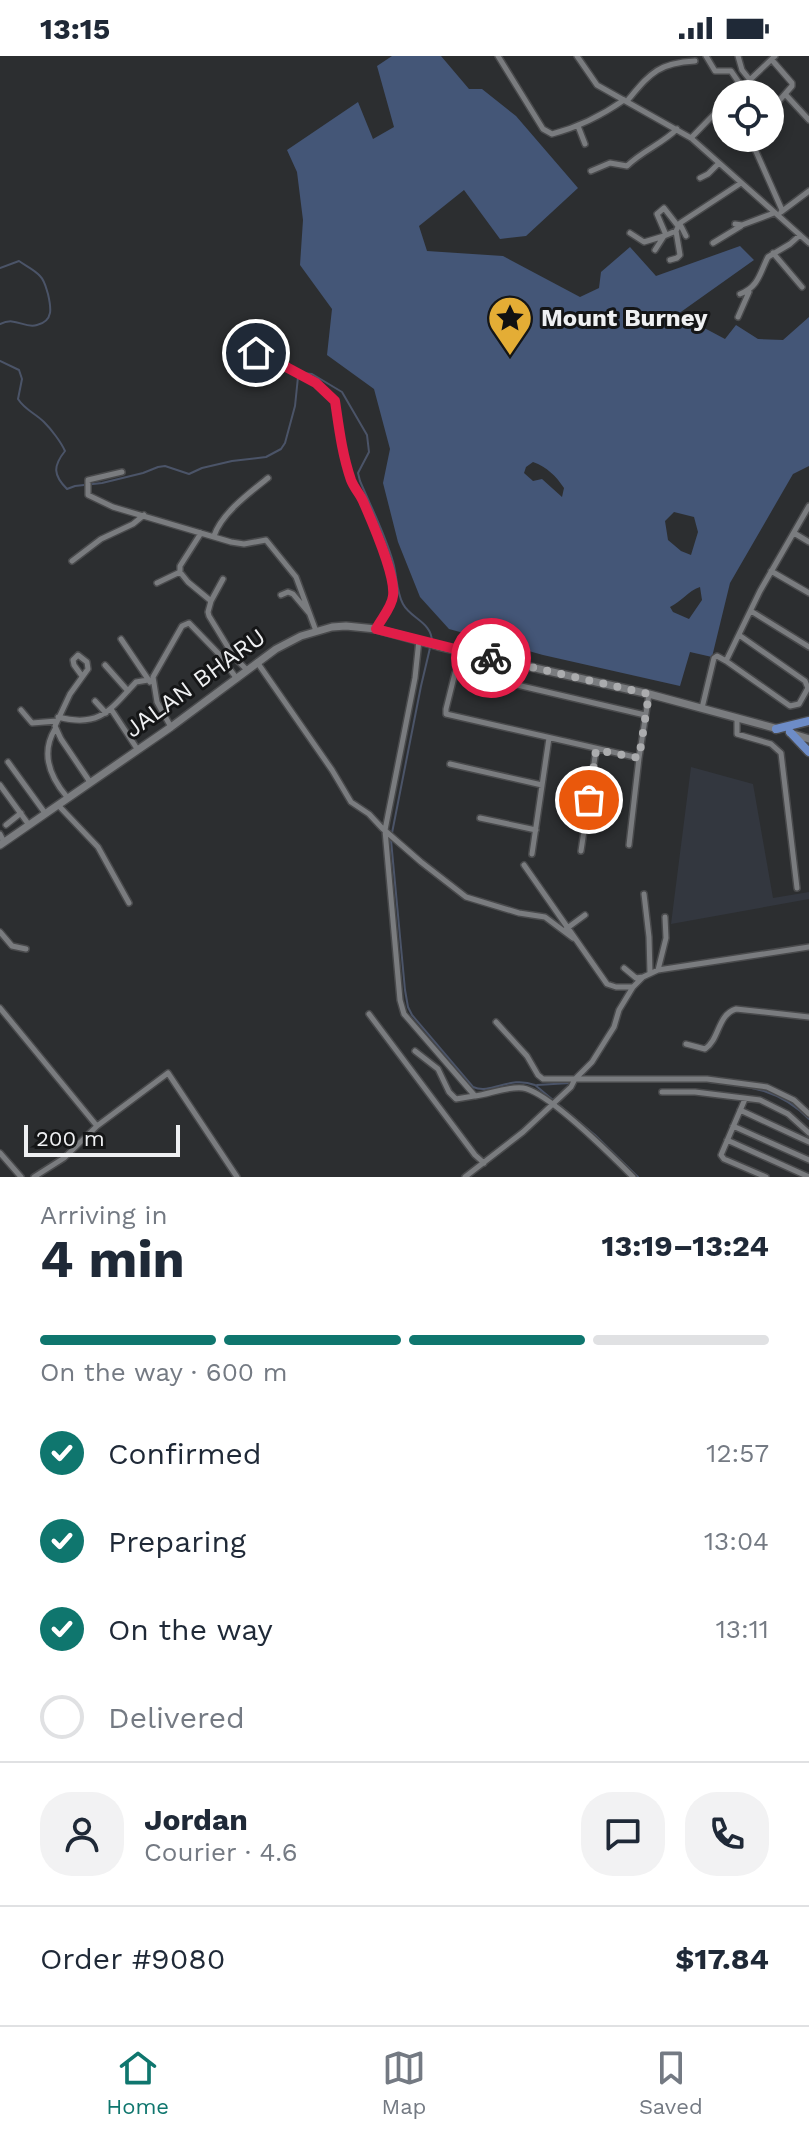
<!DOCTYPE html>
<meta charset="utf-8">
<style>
:root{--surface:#fff;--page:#f2f2f3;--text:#1f2937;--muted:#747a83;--line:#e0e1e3;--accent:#0f766e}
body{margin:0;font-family:"Work Sans",sans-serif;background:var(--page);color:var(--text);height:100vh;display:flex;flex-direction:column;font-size:30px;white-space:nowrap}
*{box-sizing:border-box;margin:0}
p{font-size:26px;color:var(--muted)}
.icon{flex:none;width:44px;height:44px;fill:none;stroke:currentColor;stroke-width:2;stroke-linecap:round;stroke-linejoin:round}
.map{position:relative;height:1121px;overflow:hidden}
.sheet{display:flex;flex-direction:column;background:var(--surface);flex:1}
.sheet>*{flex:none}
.buttons{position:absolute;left:712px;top:24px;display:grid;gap:16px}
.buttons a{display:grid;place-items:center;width:72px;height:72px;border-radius:50%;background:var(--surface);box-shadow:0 4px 12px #0003;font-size:40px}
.scale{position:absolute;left:24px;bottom:20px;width:156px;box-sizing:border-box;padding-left:8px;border:4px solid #eff0f2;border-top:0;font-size:22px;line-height:28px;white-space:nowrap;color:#eff0f2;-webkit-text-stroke:6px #151617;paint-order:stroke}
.pin{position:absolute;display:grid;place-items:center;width:68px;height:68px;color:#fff;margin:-34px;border:4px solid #fff;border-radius:50%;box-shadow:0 2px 8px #0007}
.courier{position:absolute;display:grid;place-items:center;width:80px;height:80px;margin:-40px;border:6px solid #e11d48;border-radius:50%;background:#fff;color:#222;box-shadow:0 2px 10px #0007}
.head em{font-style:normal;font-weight:700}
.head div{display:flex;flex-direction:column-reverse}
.head{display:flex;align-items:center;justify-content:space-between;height:136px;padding:0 40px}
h1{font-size:52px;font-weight:700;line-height:60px}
.bar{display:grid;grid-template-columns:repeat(4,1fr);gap:12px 8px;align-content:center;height:96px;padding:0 40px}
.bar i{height:10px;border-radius:6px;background:var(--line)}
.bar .on{background:var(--accent)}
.bar p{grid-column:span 4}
.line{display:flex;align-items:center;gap:20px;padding:0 40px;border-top:2px solid var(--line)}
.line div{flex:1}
.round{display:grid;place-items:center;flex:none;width:84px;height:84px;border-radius:32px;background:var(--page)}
ol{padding:0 40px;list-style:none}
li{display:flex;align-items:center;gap:24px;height:88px}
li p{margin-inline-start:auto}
li .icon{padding:8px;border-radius:50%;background:var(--accent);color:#fff;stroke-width:4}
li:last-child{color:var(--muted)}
li i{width:44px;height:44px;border:4px solid var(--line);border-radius:50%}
.status{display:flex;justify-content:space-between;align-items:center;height:56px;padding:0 40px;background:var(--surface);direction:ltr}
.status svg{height:22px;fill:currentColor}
.dock{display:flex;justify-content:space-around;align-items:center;height:112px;border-top:2px solid var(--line);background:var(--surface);font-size:22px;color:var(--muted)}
.dock a{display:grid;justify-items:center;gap:4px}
.dock .on{color:var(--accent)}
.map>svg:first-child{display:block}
.built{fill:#33373f}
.forest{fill:#445677;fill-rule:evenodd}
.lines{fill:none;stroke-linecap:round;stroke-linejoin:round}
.stream{stroke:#4b5468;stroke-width:2}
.street-casing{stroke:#494a4c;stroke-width:8}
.secondary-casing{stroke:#494a4c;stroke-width:10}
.primary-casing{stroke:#494a4c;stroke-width:11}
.street{stroke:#7a7c7f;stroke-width:5}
.secondary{stroke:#7a7c7f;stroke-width:7}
.primary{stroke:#6d8cc7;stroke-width:8}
.done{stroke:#abacae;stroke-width:8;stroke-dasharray:0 14.4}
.route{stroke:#e11d48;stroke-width:10}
.labels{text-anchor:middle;stroke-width:6;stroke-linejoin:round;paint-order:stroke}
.poi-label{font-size:24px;font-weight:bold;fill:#eff0f2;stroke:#151617;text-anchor:start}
.street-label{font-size:24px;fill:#eff0f2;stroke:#151617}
</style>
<div class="status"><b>13:15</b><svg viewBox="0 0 49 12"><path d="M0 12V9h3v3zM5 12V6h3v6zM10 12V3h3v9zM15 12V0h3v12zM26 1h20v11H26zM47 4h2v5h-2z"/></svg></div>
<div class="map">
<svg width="809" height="1121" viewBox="0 0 809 1121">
<rect width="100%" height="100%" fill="#2c2e30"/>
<!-- built -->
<path class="built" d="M691,711l62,17 20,114 36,-6v7l-138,25z"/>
<!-- forest -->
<path class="forest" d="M392,0h49l28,33h13l34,27 62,72 -52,48 -26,3 -36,-49 -45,36 8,25 76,5 77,41 19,-9 2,-16 29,-25 26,29 84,-30 14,14 -76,54 47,25 11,-14 22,14 25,1 26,-23v149l-16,8 -63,109 -18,74 -22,-5 -10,34 -137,-31 -94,-26 -29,-32 -22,-55 -15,-59 7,-34 -16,-60 -47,-34 5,-46 -32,-44 3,-45 -6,-48 -10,-22 71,-48 15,37 21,-12 -17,-61zM533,406c14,5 23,14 31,26l-2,9 -20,-18 -9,2 -9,-8 2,-6zM674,456l20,5 4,15 -7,23 -10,-4 -13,-11 -3,-19zM700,531l2,13 -13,19 -16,-7 -3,-5c11,-5 18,-16 30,-20z"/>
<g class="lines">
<!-- stream -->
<path class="stream" d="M0,212l19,-7c7,5 16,9 21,15 5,5 6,12 8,18 3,13 6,27 -11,31 -13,4 -21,-9 -37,-1
M0,305l19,9 3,9 -4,20c7,11 17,14 26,23 7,7 17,20 21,29 -12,15 -12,24 2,38l8,-3 27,-3 41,-10 15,-6 7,-1 24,8 13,-6 30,-7 34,-4 15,-8 4,-6 10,-37 3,-29
M302,317l10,1 30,18 25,43 2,17 -11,21 2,8c11,26 25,53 33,81 4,13 3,29 10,42 8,15 29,18 29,38
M392,777l29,-147 9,-38
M391,784l14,150 3,17 4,8 61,72c19,8 36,-12 62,-2l60,50 43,42
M700,1025c44,5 76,5 109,38
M577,1026l89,-1
M537,1029l33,-2"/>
<!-- street casing -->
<g class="street-casing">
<path id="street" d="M498,0l45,73 9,5c27,-7 49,-18 72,-34
M577,0l20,29 94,53 118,105
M706,0l9,15h16l11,16
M738,0l4,14 8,10
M772,4l20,23v3l-7,8 24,26
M735,38l40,-38
M627,45c23,-27 30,-38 68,-40
M770,48l7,-1 8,-9
M578,70l7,18
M691,82l35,-36
M750,82l32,72
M591,115l19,-8 17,3c15,-15 35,-22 50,-37
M700,122l8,-4 11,-11
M781,156l28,-21
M680,168l6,12
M735,168l7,1 32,-12
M630,177l14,9 20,-6
M666,179l-9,-21 7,-6 14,18
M713,187l28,-17
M655,194l9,-14 12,-5
M773,197l29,34
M670,204l7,-2 3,-3 -4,-24 4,-8 61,-40
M740,238c19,-7 20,-22 28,-37l22,-13 10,-9
M738,261l11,-25
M256,297c7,20 10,18 29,13l3,2 28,15 19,18c4,27 7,53 16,79 3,8 9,14 12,22 9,20 33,73 30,94 -1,11 -12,23 -17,33
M122,416l-34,8v15l25,12 118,35 13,2 22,-4 30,37 20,54
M794,477l15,9
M214,480c7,-22 35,-43 54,-58
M72,505l29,-22 32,-15 11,-9
M771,515l38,22
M180,516l8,10 23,19 -3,11 1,4 25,41 13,13
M157,527l23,-11v-6l21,-33
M281,539l7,-3 5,2 16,19
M211,545l12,-22
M751,555l58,36
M121,583l29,43
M419,584l-4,38 -30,152 15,170 4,14 71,82c15,-2 33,-10 48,-8 26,4 90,69 110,89
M726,605l34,-70 49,-85
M257,606l75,108 19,32 18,12 13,14 39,34 45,35 53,16 26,4 28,21
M105,609l23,26
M82,620l-8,-11 -1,-5 5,-5 9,7 1,7 -18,25 -15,32 6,13 29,43
M95,645l11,12
M702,652l12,-50 3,-2 9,5 64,45 9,-2 9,-16 -3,-7 -66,-46
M111,653l27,41
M21,654l11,13 25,-2
M58,661c42,11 52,-7 78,-35l12,-2
M737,663v15l34,10 10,9 16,135
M171,671l-14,-25 -4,-25 29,-51 7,-3 29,30 19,26
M55,673c-15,25 -5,48 12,68
M639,702l-193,-44v-5l9,-36 2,-2 188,44
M8,706l37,51
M450,708l92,21
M0,729l29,40
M58,749l40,42 31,56
M480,762l56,12
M6,769l15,-12
M0,778l4,8
M629,789l10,-87 10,-64
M581,795l15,-101
M532,798l17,-116
M524,809l83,119 9,3h17l10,-10 15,-7 151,-23
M644,838l5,43 1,36
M566,873l19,-14
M0,876l12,14 14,3
M624,912l12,10 7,-1
M658,914l8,-32 -1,-21
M0,952l97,118
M369,958l106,141 9,8
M496,966l31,34 11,19 5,4h164l60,8 27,13 15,14
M686,988l19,5c15,-10 12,-34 31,-40l73,8
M415,995l23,18 11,23 7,7 18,-3
M662,1036h33l65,8 28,14 21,19
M745,1043l-24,56 3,4 42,18
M740,1054l69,32
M733,1070l76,34
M727,1084l82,37
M0,1097l21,24
M34,1121l30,-19 33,-32 71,-53 69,104
M465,1121l58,-45 48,-45 4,-8 17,-17 15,-24 7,-11 5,-17 14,-23"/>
</g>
<!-- secondary casing -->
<g class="secondary-casing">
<path id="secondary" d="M790,677l19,6
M0,789l171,-118 105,-78 25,-13 31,-9 14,-1 30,3 62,17 211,48 129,35"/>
</g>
<!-- primary casing -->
<g class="primary-casing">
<path id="primary" d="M776,673l33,-8
M790,676l19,20"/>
</g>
<!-- street -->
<use href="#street" class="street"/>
<!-- secondary -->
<use href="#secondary" class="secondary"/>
<!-- primary -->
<use href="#primary" class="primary"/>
</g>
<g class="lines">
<!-- done -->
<path class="done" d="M491,602l158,36 -10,64 -43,-8 -7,50"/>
<!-- route -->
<path class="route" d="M256,297c8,19 10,18 29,13l3,2 28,15 19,18c4,27 7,53 16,79 3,8 9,14 12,21 9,21 33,74 30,95 -1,11 -12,23 -17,33l115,29"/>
</g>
<!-- icons -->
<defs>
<g id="sight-pin" transform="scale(2.3)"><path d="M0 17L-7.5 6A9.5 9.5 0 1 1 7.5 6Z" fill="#e4ad35" stroke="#151617"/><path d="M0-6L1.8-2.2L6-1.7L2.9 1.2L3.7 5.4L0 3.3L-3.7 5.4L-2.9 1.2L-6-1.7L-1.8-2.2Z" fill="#111"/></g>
</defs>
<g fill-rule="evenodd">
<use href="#sight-pin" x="510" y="262"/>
</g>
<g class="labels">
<!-- poi labels -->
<g class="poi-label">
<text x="541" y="270">Mount Burney</text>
</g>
<!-- street labels -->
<g class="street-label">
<text transform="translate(195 627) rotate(-36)" y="8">JALAN BHARU</text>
</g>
</g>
</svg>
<div class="buttons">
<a><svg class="icon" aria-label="locate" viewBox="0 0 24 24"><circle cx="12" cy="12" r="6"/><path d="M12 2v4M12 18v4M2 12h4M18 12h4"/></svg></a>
</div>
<div class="scale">200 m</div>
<div class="pin" style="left:589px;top:744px;background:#ea580c"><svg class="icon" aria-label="bag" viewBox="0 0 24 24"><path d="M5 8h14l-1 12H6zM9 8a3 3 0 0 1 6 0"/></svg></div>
<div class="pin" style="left:256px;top:297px;background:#1f2937"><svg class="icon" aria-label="home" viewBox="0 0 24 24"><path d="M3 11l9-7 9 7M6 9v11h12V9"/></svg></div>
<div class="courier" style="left:491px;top:602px"><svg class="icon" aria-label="bike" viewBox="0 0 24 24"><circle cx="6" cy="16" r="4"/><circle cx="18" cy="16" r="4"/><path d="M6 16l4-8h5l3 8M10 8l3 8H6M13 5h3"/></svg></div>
</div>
<section class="sheet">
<div class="head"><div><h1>4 min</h1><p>Arriving in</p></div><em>13:19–13:24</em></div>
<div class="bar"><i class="on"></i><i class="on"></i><i class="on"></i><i></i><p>On the way · 600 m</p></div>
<ol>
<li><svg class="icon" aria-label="check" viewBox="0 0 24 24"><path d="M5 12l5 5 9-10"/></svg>Confirmed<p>12:57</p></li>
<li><svg class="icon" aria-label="check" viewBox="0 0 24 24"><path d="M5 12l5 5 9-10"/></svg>Preparing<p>13:04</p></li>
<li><svg class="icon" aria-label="check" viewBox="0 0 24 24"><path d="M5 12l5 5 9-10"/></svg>On the way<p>13:11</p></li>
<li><i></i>Delivered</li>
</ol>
<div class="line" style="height:144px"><a class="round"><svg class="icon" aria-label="person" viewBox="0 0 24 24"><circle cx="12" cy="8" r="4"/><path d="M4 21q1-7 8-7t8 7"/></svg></a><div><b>Jordan</b><p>Courier · 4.6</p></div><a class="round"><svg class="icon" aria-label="chat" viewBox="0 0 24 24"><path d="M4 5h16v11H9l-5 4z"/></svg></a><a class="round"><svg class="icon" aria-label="phone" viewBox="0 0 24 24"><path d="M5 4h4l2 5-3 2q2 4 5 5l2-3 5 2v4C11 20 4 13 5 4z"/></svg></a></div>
<div class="line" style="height:104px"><div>Order #9080</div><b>$17.84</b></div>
</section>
<nav class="dock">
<a class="on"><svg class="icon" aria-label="home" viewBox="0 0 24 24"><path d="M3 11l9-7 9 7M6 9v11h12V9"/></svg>Home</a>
<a><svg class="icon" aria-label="map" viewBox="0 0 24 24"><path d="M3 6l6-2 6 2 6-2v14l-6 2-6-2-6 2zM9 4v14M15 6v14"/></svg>Map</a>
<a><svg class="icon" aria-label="saved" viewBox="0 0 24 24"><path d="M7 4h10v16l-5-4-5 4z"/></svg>Saved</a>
</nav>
